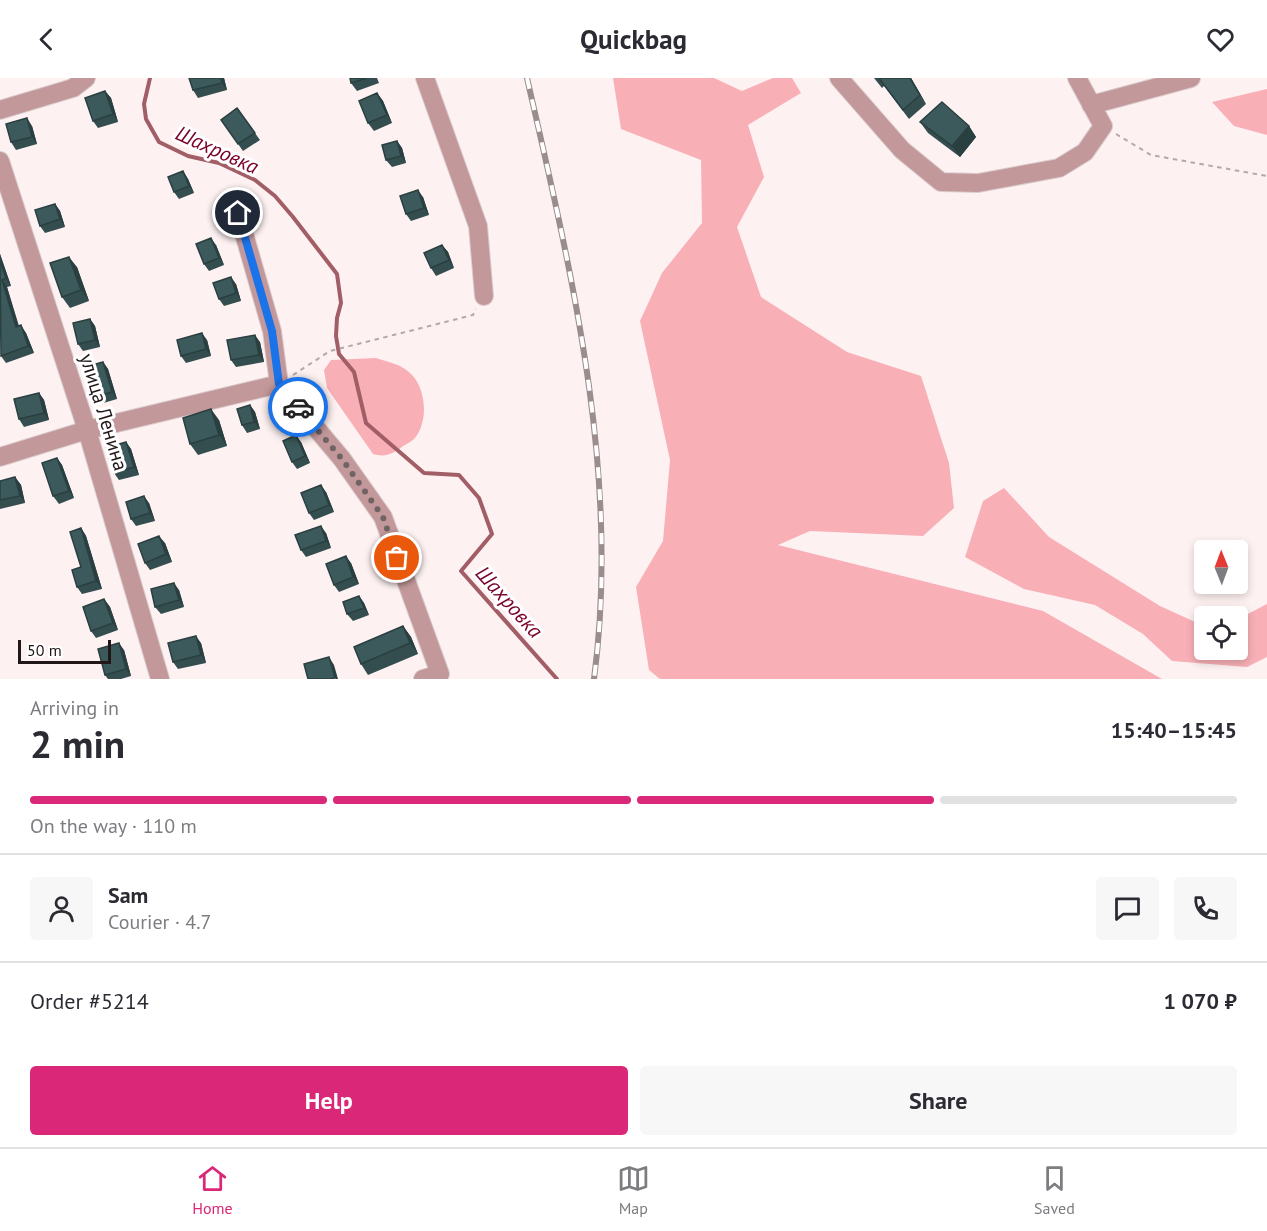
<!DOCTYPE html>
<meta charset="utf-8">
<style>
:root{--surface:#fff;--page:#f7f7f7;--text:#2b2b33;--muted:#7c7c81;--line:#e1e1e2;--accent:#db2777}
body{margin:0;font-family:"PT Sans",sans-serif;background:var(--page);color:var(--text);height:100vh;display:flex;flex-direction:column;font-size:22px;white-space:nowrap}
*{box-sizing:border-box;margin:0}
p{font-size:20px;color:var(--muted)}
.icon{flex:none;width:33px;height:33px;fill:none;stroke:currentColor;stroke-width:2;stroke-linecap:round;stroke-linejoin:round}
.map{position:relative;height:601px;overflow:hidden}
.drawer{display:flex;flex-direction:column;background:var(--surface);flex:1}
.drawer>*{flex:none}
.needle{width:39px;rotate:359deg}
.controls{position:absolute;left:1194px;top:462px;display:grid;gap:12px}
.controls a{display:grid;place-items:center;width:54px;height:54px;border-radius:6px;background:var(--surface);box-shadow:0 3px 9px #0003;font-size:30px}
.scale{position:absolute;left:18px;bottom:15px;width:93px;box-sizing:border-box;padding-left:6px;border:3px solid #221718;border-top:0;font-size:16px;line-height:21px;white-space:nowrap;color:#221718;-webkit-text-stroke:4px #fff;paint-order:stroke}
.pin{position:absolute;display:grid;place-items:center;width:51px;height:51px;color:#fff;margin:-26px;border:3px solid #fff;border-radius:50%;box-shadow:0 2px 6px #0007}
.courier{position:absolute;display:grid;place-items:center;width:60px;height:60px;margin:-30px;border:4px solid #1a73e8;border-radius:50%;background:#fff;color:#222;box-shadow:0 2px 8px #0007}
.headline em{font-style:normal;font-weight:700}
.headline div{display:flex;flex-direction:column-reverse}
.headline{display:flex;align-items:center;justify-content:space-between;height:102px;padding:0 30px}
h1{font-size:39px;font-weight:700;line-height:45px}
.bar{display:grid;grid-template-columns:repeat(4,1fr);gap:9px 6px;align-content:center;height:72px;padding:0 30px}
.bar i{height:8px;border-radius:4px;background:var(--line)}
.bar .on{background:var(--accent)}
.bar p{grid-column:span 4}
.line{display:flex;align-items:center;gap:15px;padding:0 30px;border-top:2px solid var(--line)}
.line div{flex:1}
.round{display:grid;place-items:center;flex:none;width:63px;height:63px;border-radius:6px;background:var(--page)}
.primary-button{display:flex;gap:12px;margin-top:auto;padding:12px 30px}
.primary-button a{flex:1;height:69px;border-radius:6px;background:var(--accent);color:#fff;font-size:24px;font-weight:700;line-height:69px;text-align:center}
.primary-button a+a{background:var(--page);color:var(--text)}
header{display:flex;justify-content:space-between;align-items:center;height:78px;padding:0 30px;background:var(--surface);font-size:27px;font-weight:700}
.tabs{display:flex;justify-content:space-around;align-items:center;height:84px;border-top:2px solid var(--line);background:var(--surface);font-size:16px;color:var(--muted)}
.tabs a{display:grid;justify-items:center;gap:3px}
.tabs .on{color:var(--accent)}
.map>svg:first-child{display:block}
.green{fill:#f8b0b6}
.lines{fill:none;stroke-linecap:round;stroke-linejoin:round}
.stream{stroke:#a25e66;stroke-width:4}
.minor-casing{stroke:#dbcecf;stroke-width:20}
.path{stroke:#b4a8a9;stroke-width:2;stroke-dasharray:4.5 4.5;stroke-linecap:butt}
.minor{stroke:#c3989b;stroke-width:18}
.rail-casing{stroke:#998d8e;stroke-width:6}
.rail{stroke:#fff;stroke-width:4;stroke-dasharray:11;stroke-linecap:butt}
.wall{fill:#344d4e}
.shaded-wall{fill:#2a3f40}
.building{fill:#3c5a5b;stroke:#2a3f40;stroke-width:1.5}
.done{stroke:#6f6364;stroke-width:6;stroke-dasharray:0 10.8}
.route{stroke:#1a73e8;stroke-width:8}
.labels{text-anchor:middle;stroke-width:6;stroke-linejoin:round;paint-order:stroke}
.street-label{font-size:20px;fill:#221718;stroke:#fff}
.water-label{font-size:21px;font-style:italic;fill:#7a0229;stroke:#fff}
</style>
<header><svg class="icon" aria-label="back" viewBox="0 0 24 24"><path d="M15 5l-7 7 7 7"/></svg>Quickbag<svg class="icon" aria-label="heart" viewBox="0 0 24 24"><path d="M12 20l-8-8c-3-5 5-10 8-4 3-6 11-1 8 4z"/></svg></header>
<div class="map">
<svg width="1267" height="601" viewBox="0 0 1267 601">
<rect width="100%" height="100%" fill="#fef1f2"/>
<!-- green -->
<path class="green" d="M613,0h101l28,13 31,-13h19l9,15 -53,32 16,52 -27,50 24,70 86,55 74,24 28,87 5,45 -31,28 -113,-5 -32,14 265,66 119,68h-502l-11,-9 -13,-83 27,-46 7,-81 -30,-139 22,-48 40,-50 -1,-63 -80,-31z
M1267,11v46l-33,-9 -22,-24z
M376,280c12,4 25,6 34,15 16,14 19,48 5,65 -3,3 -8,6 -12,8 -9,7 -17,12 -30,8l-46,-66 -3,-18 7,-10z
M1004,410l45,49 111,69 44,20v24h34v-31l29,-15v53l-20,10 -75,-6 -29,-27 -48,-29 -71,-16 -59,-32 18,-56z"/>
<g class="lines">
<!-- stream -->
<path class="stream" d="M150,0l-6,26 2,15 13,23 29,14 31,7 36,17 20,16 18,21 44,57 4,29 -4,15 -1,18 3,18 15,18 12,51 58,50 35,2 20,23 13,36 -31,37 96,108"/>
<!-- minor casing -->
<g class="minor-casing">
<path id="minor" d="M425,0l53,148 6,70
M839,0l63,72 39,32 37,1 81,-15 26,-16 18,-26 -26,-48
M1091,27l100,-27
M0,32l73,-22 13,-10
M0,83l87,269 73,249
M238,135l34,118 7,53 63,75 41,58 57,157 -17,5
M0,379l87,-27 192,-46"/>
</g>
<!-- path -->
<path class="path" d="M1116,56l35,21 116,21
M293,297l37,-24 143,-36 3,-6"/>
<!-- minor -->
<use href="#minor" class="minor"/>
<!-- rail casing -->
<g class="rail-casing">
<path id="rail" d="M527,0c45,197 94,397 67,601"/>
</g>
<!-- rail -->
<use href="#rail" class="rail"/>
</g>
<!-- wall -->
<path class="wall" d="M189,0h35l3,12 -29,8 -5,-8z
M350,0h27l2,5 -22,8 -6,-8z
M874,0h37l15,26 -17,15 -25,-33 -2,2z
M105,13l6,7 7,24 -20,6 -5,-7z
M377,15l6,8 9,22 -18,8 -6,-8z
M237,30l23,32 -17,11 -22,-31z
M920,44l49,4 7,11 -16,20 -32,-24z
M32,48l5,18 -21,6 -5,-8z
M397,63l5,7 4,15 -14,4 -6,-7z
M183,93l5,8 6,14 -15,6 -5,-7z
M423,119l6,18 -18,6 -5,-7z
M55,126l5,7 5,16 -20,6 -5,-7z
M216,167l8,20 -15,6 -5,-7z
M442,167l6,7 6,16 -18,8 -5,-8z
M0,176l11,32 -4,1 12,39 7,7 8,20 -28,10 -5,-7z
M77,189l12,34 -19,7 -8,-11z
M236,206l5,17 -17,5 -5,-7z
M90,241l5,7 5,21 -17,4 -5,-7z
M207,262l4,16 -25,7 -5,-7z
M260,264l4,20 -28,5 -5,-7z
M103,284l5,7 9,30 -17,5 -6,-7z
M39,315l5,7 5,20 -25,7 -5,-8z
M250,327l5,7 5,17 -13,4 -5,-8z
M219,342l8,26 -29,9 -8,-11z
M126,364l5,7 8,26 -20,5 -5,-7z
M301,364l9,21 -13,6 -5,-7z
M57,380l5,7 12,33 -15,6 -6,-8z
M15,399l6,8 4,18 -25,6v-28z
M326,414l8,20 -20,8 -5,-7z
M149,425l6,18 -19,5 -5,-7z
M81,450l5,8 16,53 -20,5 -5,-7 4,-20z
M326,455l5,15 -25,9 -5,-7z
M165,465l7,19 -22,8 -5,-7z
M351,485l8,21 -20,8 -5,-7z
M179,512l5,17 -23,7 -6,-7z
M359,518l5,7 5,12 -16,6 -6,-7z
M104,521l6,8 8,23 -22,8 -5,-7z
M403,548l8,11 7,17 -50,21 -7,-11z
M201,565l5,20 -28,6 -5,-7z
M124,572l7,26 -10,3h-13l-3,-4z"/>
<!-- shaded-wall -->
<path class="shaded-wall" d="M221,0h3l3,12 -5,-7z
M910,0h1l15,26 -6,-9z
M105,13l6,7 7,24 -5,-8z
M377,15l6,8 9,22 -5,-8z
M27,40l5,8 5,18 -5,-7z
M969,48l7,11 -16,20 -8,-11z
M397,63l5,7 4,15 -5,-7z
M183,93l5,8 6,14 -5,-7z
M418,112l5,7 6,18 -5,-7z
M55,126l5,7 5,16 -5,-8z
M211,160l5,7 8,20 -5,-7z
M442,167l6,7 6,16 -5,-8z
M0,176l11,32 -5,-8 -6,-17z
M69,179l8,10 12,34 -8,-11z
M231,199l5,7 5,17 -5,-8z
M2,202l5,7 14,48 -5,-8z
M90,241l5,7 5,21 -5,-7z
M21,247l5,8 8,20 -6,-7z
M202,255l5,7 4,16 -5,-7z
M255,257l5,7 4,20 -5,-7z
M103,284l5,7 9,30 -5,-7z
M39,315l5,7 5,20 -5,-7z
M250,327l5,7 5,17 -6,-7z
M211,331l8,11 8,26 -8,-11z
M296,357l5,7 9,21 -5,-7z
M126,364l5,7 8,26 -5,-8z
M57,380l5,7 12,33 -5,-7z
M15,399l6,8 4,18 -5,-7z
M321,407l5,7 8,20 -5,-7z
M144,418l5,7 6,18 -5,-8z
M321,448l5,7 5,15 -5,-7z
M81,450l5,8 16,53 -6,-8z
M159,458l6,7 7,19 -6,-8z
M346,478l5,7 8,21 -6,-7z
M174,505l5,7 5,17 -5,-7z
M359,518l5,7 5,12 -5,-7z
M104,521l6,8 8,23 -5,-7z
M403,548l8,11 7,17 -8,-11z
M196,558l5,7 5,20 -5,-8z
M119,565l5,7 7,26 -5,-7z
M329,579l5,8 4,14h-2l-1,-1z"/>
<!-- building -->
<path class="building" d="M189,0h32l1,5 -29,7z
M350,0h17l-16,5z
M879,0h31l10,17 -17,15z
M105,13l8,23 -20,7 -8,-23z
M377,15l10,22 -19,8 -9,-22z
M942,24l27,24 -17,20 -32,-24z
M237,30l18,25 -17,11 -17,-24z
M27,40l5,19 -21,5 -5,-18z
M397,63l4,15 -15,4 -4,-15z
M183,93l6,15 -15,6 -6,-15z
M418,112l6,18 -18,6 -6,-18z
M55,126l5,15 -20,7 -5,-16z
M211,160l8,20 -15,6 -8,-20z
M442,167l7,15 -18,8 -7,-15z
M69,179l12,33 -19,7 -12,-34z
M0,183l6,17 -4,2 14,47 5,-2 7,21 -27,10z
M231,199l5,16 -17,6 -6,-16z
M90,241l5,21 -17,4 -5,-21z
M202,255l4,16 -25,7 -4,-16z
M255,257l4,20 -28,5 -4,-20z
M103,284l9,30 -18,5 -9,-30z
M39,315l5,20 -25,6 -5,-20z
M250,327l4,17 -12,3 -5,-16z
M211,331l8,26 -29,9 -7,-26z
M296,357l9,21 -13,6 -9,-21z
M126,364l8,25 -20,6 -8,-25z
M57,380l12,33 -16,5 -11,-33z
M15,399l5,19 -20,4v-19z
M321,407l8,20 -20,8 -8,-20z
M144,418l6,17 -19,6 -5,-17z
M321,448l5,15 -25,9 -6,-15z
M81,450l15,53 -19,6 -5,-17 9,-3 -11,-35z
M159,458l7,18 -21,9 -7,-19z
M346,478l7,21 -19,8 -8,-21z
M174,505l5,17 -24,7 -4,-18z
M359,518l5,12 -17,6 -4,-12z
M104,521l9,24 -22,8 -8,-24z
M403,548l7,17 -49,21 -7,-17z
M196,558l5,19 -28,7 -5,-19z
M119,565l7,26 -21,6 -7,-26z
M329,579l6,21 -5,1h-22l-4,-15z"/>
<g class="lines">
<!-- done -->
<path class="done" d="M298,329l44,52 41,58 14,41"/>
<!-- route -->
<path class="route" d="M238,135l34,118 7,53 19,23"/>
</g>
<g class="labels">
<!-- street labels -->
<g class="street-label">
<text transform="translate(104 334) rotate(73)" y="7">улица Ленина</text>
</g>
<!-- water labels -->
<g class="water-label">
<text transform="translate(217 72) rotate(24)" y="7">Шахровка</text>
<text transform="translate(509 524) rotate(48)" y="7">Шахровка</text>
</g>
</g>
</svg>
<div class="controls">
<a><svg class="needle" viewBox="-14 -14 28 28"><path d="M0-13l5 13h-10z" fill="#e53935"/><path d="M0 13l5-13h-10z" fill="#7c7c81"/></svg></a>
<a><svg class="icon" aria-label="locate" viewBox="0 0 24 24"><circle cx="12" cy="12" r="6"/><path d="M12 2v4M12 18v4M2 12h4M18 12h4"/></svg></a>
</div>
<div class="scale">50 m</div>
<div class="pin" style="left:397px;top:480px;background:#ea580c"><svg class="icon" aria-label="bag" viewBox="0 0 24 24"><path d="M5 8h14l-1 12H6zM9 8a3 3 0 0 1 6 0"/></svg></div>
<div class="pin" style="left:238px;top:135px;background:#1f2937"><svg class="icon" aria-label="home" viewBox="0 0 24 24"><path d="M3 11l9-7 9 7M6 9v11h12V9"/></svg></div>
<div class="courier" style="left:298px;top:329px"><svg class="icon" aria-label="car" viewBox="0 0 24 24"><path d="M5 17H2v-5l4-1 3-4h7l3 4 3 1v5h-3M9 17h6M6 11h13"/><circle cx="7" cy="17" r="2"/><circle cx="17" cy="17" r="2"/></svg></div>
</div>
<section class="drawer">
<div class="headline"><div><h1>2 min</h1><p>Arriving in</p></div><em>15:40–15:45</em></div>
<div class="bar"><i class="on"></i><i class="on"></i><i class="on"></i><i></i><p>On the way · 110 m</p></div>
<div class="line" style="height:108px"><a class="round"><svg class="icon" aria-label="person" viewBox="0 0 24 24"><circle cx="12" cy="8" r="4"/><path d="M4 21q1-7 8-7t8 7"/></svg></a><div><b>Sam</b><p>Courier · 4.7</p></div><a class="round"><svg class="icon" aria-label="chat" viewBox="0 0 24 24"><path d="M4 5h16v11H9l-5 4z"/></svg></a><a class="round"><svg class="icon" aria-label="phone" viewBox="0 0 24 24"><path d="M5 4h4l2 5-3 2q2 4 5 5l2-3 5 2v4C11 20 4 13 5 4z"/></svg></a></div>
<div class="line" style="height:78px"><div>Order #5214</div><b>1 070 ₽</b></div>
<div class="primary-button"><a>Help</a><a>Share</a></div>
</section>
<nav class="tabs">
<a class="on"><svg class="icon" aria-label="home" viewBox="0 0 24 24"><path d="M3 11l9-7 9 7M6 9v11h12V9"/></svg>Home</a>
<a><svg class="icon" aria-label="map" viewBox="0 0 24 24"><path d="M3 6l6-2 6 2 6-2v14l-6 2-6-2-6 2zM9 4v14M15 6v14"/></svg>Map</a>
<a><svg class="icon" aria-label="saved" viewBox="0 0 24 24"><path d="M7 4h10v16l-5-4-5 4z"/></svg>Saved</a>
</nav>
